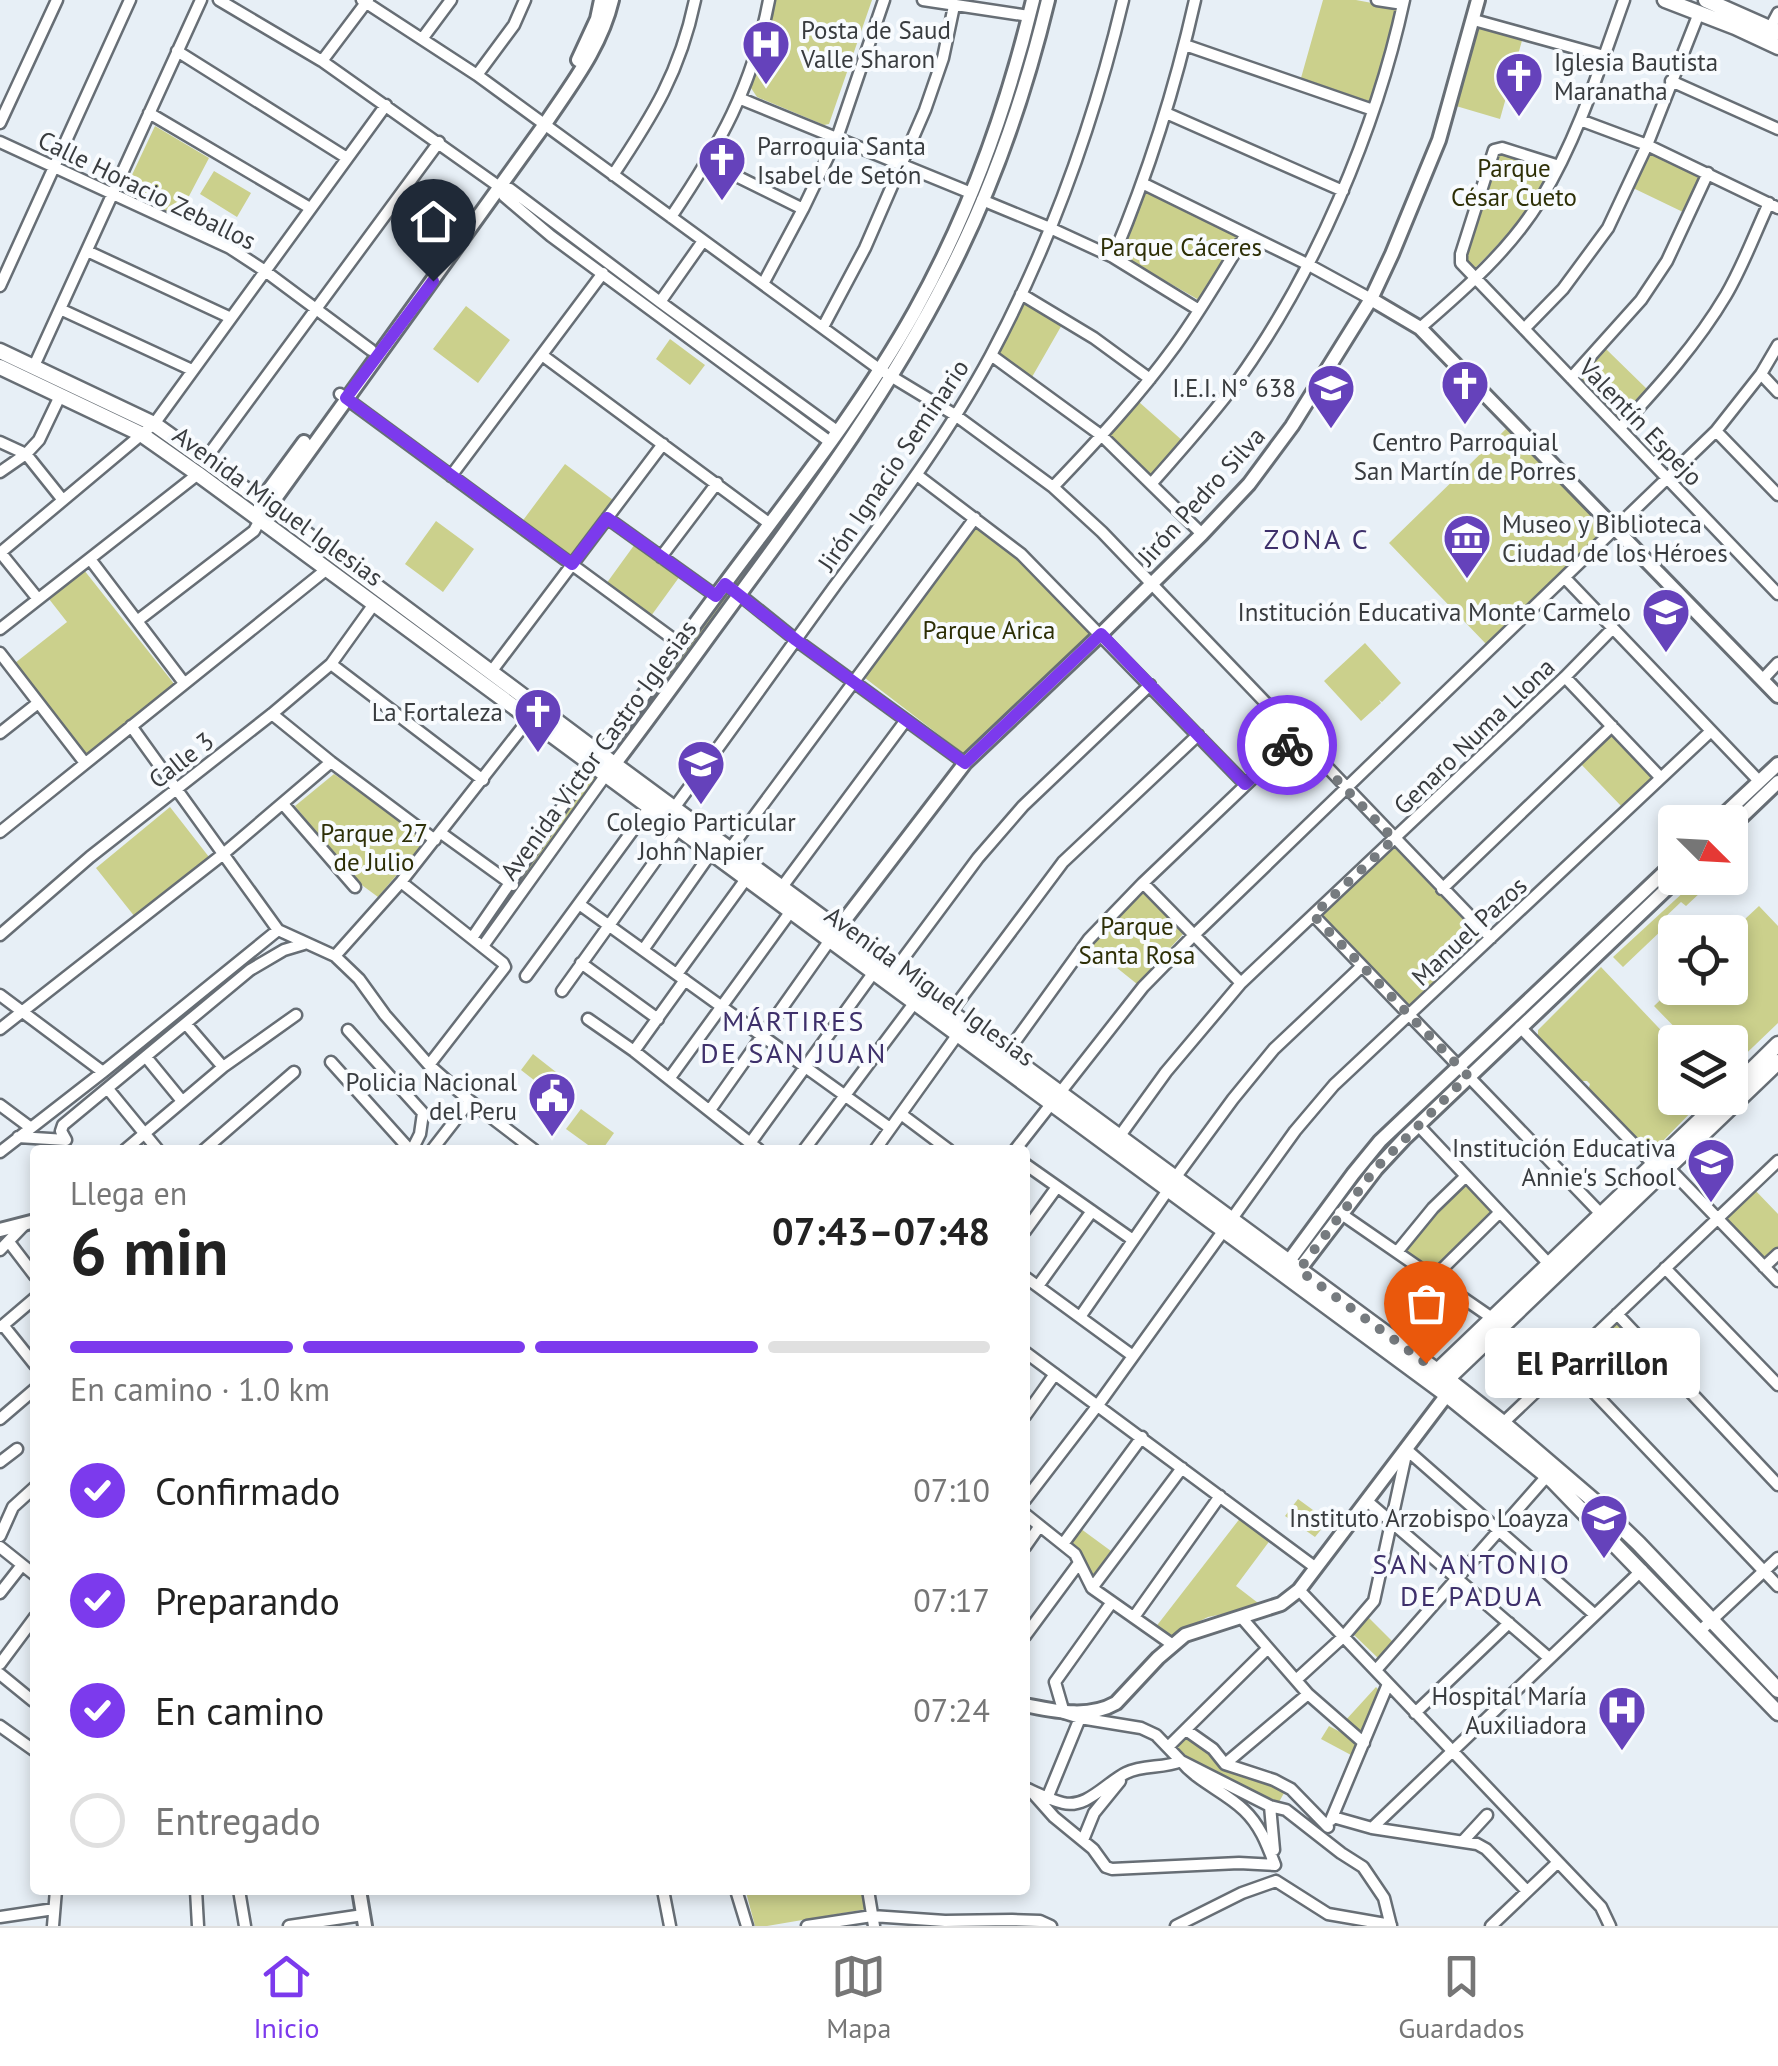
<!DOCTYPE html>
<html lang="es">
<meta charset="utf-8">
<style>
:root{--surface:#fff;--page:#f6f6f6;--text:#222;--muted:#767676;--line:#e0e0e0;--accent:#7c3aed}
body{margin:0;font-family:"PT Sans",sans-serif;background:var(--page);color:var(--text);height:100vh;display:flex;flex-direction:column;font-size:38px;white-space:nowrap}
*{box-sizing:border-box;margin:0}
p{font-size:32px;color:var(--muted)}
.icon{flex:none;width:55px;height:55px;fill:none;stroke:currentColor;stroke-width:2;stroke-linecap:round;stroke-linejoin:round}
.map{position:relative;flex:1;overflow:hidden}
.panel{position:absolute;left:30px;top:1145px;width:1000px;height:750px;display:flex;flex-direction:column;background:var(--surface);border-radius:10px;box-shadow:0 5px 15px #0003}
.panel>*{flex:none}
.needle{width:65px;rotate:114deg}
.controls{position:absolute;left:1658px;top:805px;display:grid;gap:20px}
.controls a{display:grid;place-items:center;width:90px;height:90px;border-radius:10px;background:var(--surface);box-shadow:0 5px 15px #0003;font-size:50px}
.pin{position:absolute;display:grid;place-items:center;width:85px;height:85px;color:#fff;margin:-102px -42px;border-radius:50% 50% 50% 0;rotate:-45deg;box-shadow:0 0 10px #0007}
.pin .icon{rotate:45deg}
.courier{position:absolute;display:grid;place-items:center;width:100px;height:100px;margin:-50px;border:8px solid #7c3aed;border-radius:50%;background:#fff;color:#222;box-shadow:0 2px 12px #0007}
.bubble{position:absolute;height:70px;border-radius:10px;background:var(--surface);box-shadow:0 5px 15px #0003;font-size:32px;font-weight:700;line-height:70px;text-align:center}
.headline em{font-style:normal;font-weight:700}
.headline div{display:flex;flex-direction:column-reverse}
.headline{display:flex;align-items:center;justify-content:space-between;height:170px;padding:0 40px}
h1{font-size:65px;font-weight:700;line-height:75px}
.bar{display:grid;grid-template-columns:repeat(4,1fr);gap:15px 10px;align-content:center;height:120px;padding:0 40px}
.bar i{height:12px;border-radius:8px;background:var(--line)}
.bar .selected{background:var(--accent)}
.bar p{grid-column:span 4}
ol{padding:0 40px;list-style:none}
li{display:flex;align-items:center;gap:30px;height:110px}
li p{margin-inline-start:auto}
li .icon{padding:10px;border-radius:50%;background:var(--accent);color:#fff;stroke-width:4}
li:last-child{color:var(--muted)}
li i{width:55px;height:55px;border:5px solid var(--line);border-radius:50%}
.menu{display:flex;justify-content:space-around;align-items:center;height:140px;border-top:2px solid var(--line);background:var(--surface);font-size:28px;color:var(--muted)}
.menu a{display:grid;justify-items:center;gap:5px}
.menu .selected{color:var(--accent)}
.map>svg:first-child{display:block}
.green{fill:#cbd08c}
.lines{fill:none;stroke-linecap:round;stroke-linejoin:round}
.minor-casing{stroke:#676e75;stroke-width:15}
.tertiary-casing{stroke:#676e75;stroke-width:18}
.secondary-casing{stroke:#676e75;stroke-width:19}
.minor{stroke:#fff;stroke-width:10}
.tertiary{stroke:#fff;stroke-width:12}
.secondary{stroke:#fff;stroke-width:14}
.done{stroke:#767b7f;stroke-width:10;stroke-dasharray:0 18}
.route{stroke:#7c3aed;stroke-width:12}
.labels{text-anchor:middle;stroke-width:8;stroke-linejoin:round;paint-order:stroke}
.poi-label{font-size:25px;fill:#393c3f;stroke:#f8fbfe;text-anchor:end}
.park-label{font-size:25px;fill:#2d2f06;stroke:#f8fbfe}
.street-label{font-size:25px;fill:#393c3f;stroke:#f8fbfe}
.neighbourhood-label{font-size:28px;letter-spacing:2.5px;fill:#3e306b;stroke:#f8fbfe}
</style>
<div class="map">
<svg width="1778" height="1926" viewBox="0 0 1778 1926">
<rect width="100%" height="100%" fill="#e7eff6"/>
<!-- green -->
<path class="green" d="M775,0h97l-43,124 -5,1 -67,-28 -6,-9 16,-47z
M1323,0h33l43,8 -11,48 -17,46 -70,-24z
M1479,25l44,12 -23,82 -44,-13z
M155,126l54,32 -32,61 -54,-25z
M1500,152l52,17c-20,39 -47,70 -78,100l-10,-11 31,-105z
M1650,152l52,24 -17,37 -52,-25z
M214,171l37,22 -14,24 -37,-23z
M1147,189l92,46 -40,65 -79,-45z
M1023,299l40,24 -31,54 -36,-25z
M466,306l44,34 -32,43 -45,-34z
M670,339l35,26 -15,20 -34,-26z
M1606,349l43,42 -30,28 -40,-41z
M876,380l7,5 -142,201 -7,-5z
M1139,402l45,40 -31,34 -45,-40z
M1508,427l7,7 -5,6 15,5 76,81 -6,5 1,9 -109,105 -98,-102z
M565,464l48,36 -44,59 -48,-36z
M436,521l38,28 -31,43 -38,-28z
M977,526l53,44 61,64 -127,120 -99,-76z
M635,544l45,32 -29,40 -45,-32z
M84,570l91,115 -88,70 -72,-92 52,-41 -18,-23z
M723,593l8,6 -116,157 -8,-5z
M1365,643l36,40 -19,19 -3,-2 2,3 -20,18 -37,-40z
M1611,731l43,45 -32,31 -43,-45z
M593,771l7,5 -115,162 -7,-4z
M334,774l92,66 -48,57 -23,-17 -60,-74z
M170,807l39,50 -74,60 -39,-49z
M1392,845l90,94 -71,68 -90,-93z
M1699,878h17l-30,28 -5,-4 -21,20 4,6 -41,39 -10,-10z
M1142,890l41,44 -46,50 -46,-37z
M1759,906l19,20v97l-48,46v-27h-41l-35,-36 21,-20 55,2v-55z
M1601,967l74,78v53h30l-51,52h-9l-57,-60 2,-6 -3,-3h-7l-42,-43v-8z
M533,1054l28,22 -13,15 -27,-21z
M581,1109l33,24 -12,17h-7l-29,-21z
M1466,1180l31,32 -62,62 -32,-23 33,-41z
M1754,1189l24,25v34l-12,12 -41,-43z
M1617,1322l27,29 -43,41 -27,-29z
M1298,1499l30,22 -13,16 -30,-21z
M1241,1517l30,22 -35,47 26,20 -54,11 -42,21 -11,-10z
M1077,1526l34,25 -18,24 -14,-20 -14,-12z
M1368,1617l26,26 -15,16 -27,-26z
M1376,1687l6,6 -21,44 -17,-15z
M1329,1726l30,16 -8,13 -30,-16z
M1187,1734l9,8 84,47 4,4 -5,9h-8c-26,-14 -79,-33 -95,-57z
M755,1890h109l3,19 -100,17h-12l-9,-34z"/>
<g class="lines">
<!-- minor casing -->
<g class="minor-casing">
<path id="minor" d="M219,0l103,61 179,127 9,1 150,113 177,129
M362,0l115,75 402,294 76,46 98,72 49,45 389,406
M923,0l106,16
M1377,0l26,4
M1474,20l130,36
M1770,28l8,-15
M422,39l29,-39
M1185,45l188,65
M177,51l170,107
M322,61l46,-61
M477,75l37,-50 11,-25
M1671,81l107,48
M741,99l230,94
M149,113l161,95
M1166,113l177,78
M1580,120l67,25 131,63
M0,123l57,-123
M0,142l230,106 35,23 106,79
M708,162l95,47
M1559,166l-57,-18 -8,2 -33,104v9l317,331
M613,175c40,-60 67,-103 82,-175
M1142,183l165,81 64,35
M501,188l3,8 47,40 279,206
M982,200l68,28 63,29 86,53
M671,217c48,-71 82,-131 98,-217
M87,251l144,67
M1113,257c35,-83 62,-168 82,-257
M763,284l40,-75 34,-71 47,-138
M0,286l130,-286
M1021,294l73,44 56,41
M660,302l43,-61
M60,309l132,61
M823,327l42,-79 60,-138 18,-52 11,-52
M1420,328c44,-38 91,-79 121,-129 37,-61 59,-132 83,-199
M1524,329l39,-40 45,-61 39,-83 52,-132
M542,355l228,169
M991,355l111,81 100,98
M34,366l167,-366
M1761,374l17,18
M1571,378l70,-78 26,-39 41,-88
M340,394l340,250
M1620,428c39,-42 77,-84 106,-133 17,-29 29,-62 43,-92
M1716,431l62,64
M0,442l26,12 36,45
M204,461l235,-319
M0,472l26,-18 13,-14 21,-44
M917,475l104,79 224,230
M451,476l152,-203
M1152,483c29,-33 58,-65 84,-100 78,-108 140,-253 168,-383
M1053,487c43,-45 85,-90 122,-141 26,-36 48,-74 71,-112
M607,518l109,78
M0,552l38,47
M0,553l154,-129 232,-319
M661,557l56,-74
M90,559l94,124
M1565,578l194,203
M725,583l71,57 169,123
M137,621l117,-90 6,-11
M0,629l198,-155
M0,653l85,110
M331,664l152,116
M491,672l172,-228
M1565,677l95,100
M1762,680l16,-17
M272,714l59,48 104,78
M131,726l147,204 57,26 24,23 26,36 44,50 41,36 64,49
M0,733l38,-30
M283,804l72,83
M674,808c54,-73 107,-148 160,-221 56,-75 113,-150 157,-232 59,-111 103,-233 132,-355
M0,832l327,-263
M441,833l72,52
M730,849l245,-331
M401,882l102,81 2,4 -76,98
M1143,883l98,100
M782,887l124,-167
M1442,889l170,-163
M579,904l311,224
M1313,915l288,299
M0,935l90,-78 182,-143 59,-50 43,-60
M472,938l119,-173
M483,946l122,-170
M643,950l68,-97
M335,956l66,-74 128,-163
M581,963l77,56
M894,971l84,-113 45,-52 127,-121
M677,974l69,-95
M526,976l123,-168
M562,991l116,-162
M0,995l103,77
M950,1013l113,-151 135,-127
M588,1019l46,32 125,99
M186,1024l37,43
M1520,1027l133,137
M0,1029l222,-174 109,-93
M348,1030l75,83 -3,21 -8,16
M634,1051l51,-71
M1006,1054l83,-115 54,-56 153,-146
M146,1057l36,44
M331,1062l79,88
M669,1079l122,-168
M108,1089l50,61
M0,1105l31,23
M710,1110l120,-170
M901,1114l48,36
M1418,1125l131,139
M18,1137l48,3
M1119,1137l47,-65 75,-89 324,-306 48,-49
M66,1140l-5,-9 2,-6 187,-155 34,-20 20,-6
M751,1142l123,-170
M125,1150l98,-83 73,-52
M204,1150l90,-78
M432,1150l38,-49
M804,1150l111,-148
M875,1150l83,-116
M1015,1150l128,-163 50,-51 523,-505 45,-57 17,-29
M0,1152l103,-80 175,-142
M1664,1163l114,118
M1025,1164l108,76
M1175,1178l58,-79 41,-50 88,-83
M1340,1213l152,105
M1231,1220l64,-89 39,-46 377,-354
M1025,1231l32,-44
M9,1242l26,34
M0,1250l25,-26
M1397,1252l36,-44 33,-32
M1764,1267l14,-13
M1665,1268l113,117
M1025,1277l108,79
M1433,1278l67,-66
M1038,1286l54,-75
M1617,1314l161,171
M1080,1317l88,-127
M3,1325l32,40
M1,1327l34,-29
M1025,1352l291,216
M1566,1363l212,223
M1025,1416l30,-42
M0,1419l35,-30
M1503,1423l275,-262
M0,1462l17,-13
M1025,1500l73,-95 126,-175
M1367,1501l182,157
M1025,1514l50,40 17,34 81,57
M0,1536l13,-29 22,-20
M1063,1544l79,-107
M0,1547l35,28
M1025,1547l14,-20
M1092,1588l90,-120
M1299,1590l302,317 9,19
M0,1593l22,-28
M1112,1602l-57,80 9,31 16,5 61,10 15,7 25,26 89,45 16,4 55,43 22,14 21,31 7,28
M1134,1617l86,-121
M1241,1617l67,77 56,49
M1700,1631l78,-73
M1025,1636l54,-73
M0,1664l35,-47
M1376,1670l171,-194
M0,1674l33,27
M1296,1680l47,-43 31,-36 33,-151 188,165
M1415,1713l94,-90
M0,1726l35,25
M1186,1730l27,19 12,15 49,16 17,9 37,38
M1169,1746l98,-97
M1225,1764l83,-70
M1025,1788c12,5 25,12 38,15 23,6 43,-20 63,-30 18,-9 37,-4 55,-12 17,21 43,30 63,49 16,15 23,34 31,55l-36,-2 -127,6 -6,-2 -13,-18 -39,-32 -24,-27
M1048,1796l32,-78
M1270,1806l4,44
M1333,1817l39,11 105,16 9,5 40,41
M1331,1820l57,-136
M1372,1828l270,-258
M1083,1840l11,-27 26,-32
M1463,1841l24,-26
M1276,1881l52,33 63,11
M196,1890l2,36
M239,1890l6,36
M663,1890l7,36
M736,1890l11,36
M868,1890l6,36
M0,1917l54,-8
M53,1926l3,-36
M289,1926l74,-11
M807,1926l65,-10 73,5 67,-1 28,1 11,5
M1176,1926l66,-33 34,-12
M1491,1926l66,-63"/>
</g>
<!-- tertiary casing -->
<g class="tertiary-casing">
<path id="tertiary" d="M578,60l19,-41 4,-19
M1371,299l49,29 358,368
M260,507v-5l44,-60
M264,514l281,-390c26,-39 56,-77 67,-124
M594,762c45,-58 86,-119 130,-177 66,-89 137,-177 191,-274 54,-97 92,-203 118,-311
M610,770c46,-60 90,-122 135,-183 73,-99 146,-200 202,-310 45,-87 78,-182 101,-277
M1716,822l62,-58
M1730,828l48,-46
M834,934l131,-171 136,-129 101,-100 47,-50 43,-58 79,-127 21,-45 47,-114 39,-140
M0,1230l35,-9
M1283,1269l70,-95 27,-33 295,-279
M1293,1278l83,-109 28,-30 274,-261
M1025,1705c30,6 63,14 91,-2l42,-45 27,-23 96,-31 18,-14 153,-202
M359,1890l6,36"/>
</g>
<!-- secondary casing -->
<g class="secondary-casing">
<path id="secondary" d="M1665,0l70,27 43,20
M1706,0l72,32
M0,351l154,73 116,83 344,257 823,607 66,52 90,77 45,43 140,147
M0,367l141,67 57,40 1249,921 105,85 226,233
M1730,1091l48,-47
M1431,1377l292,-279
M1442,1384l336,-322"/>
</g>
<!-- minor -->
<use href="#minor" class="minor"/>
<!-- tertiary -->
<use href="#tertiary" class="tertiary"/>
<!-- secondary -->
<use href="#secondary" class="secondary"/>
</g>
<g class="lines">
<!-- done -->
<path class="done" d="M1287,745l9,-8 98,102 -81,76 155,161 -92,92 -77,102 127,93"/>
<!-- route -->
<path class="route" d="M433,281l-87,117 226,166 35,-46 109,78 9,-12 71,56 169,123 136,-129 144,150 42,-39"/>
</g>
<!-- icons -->
<defs>
<g id="hospital-pin" transform="scale(2.5)"><path d="M0 17L-7.5 6A9.5 9.5 0 1 1 7.5 6Z" fill="#6542bb" stroke="#f8fbfe"/><path d="M-5-5h3v3.5h4V-5h3V5h-3V1.5h-4V5h-3Z" fill="#fff"/></g>
<g id="church-pin" transform="scale(2.5)"><path d="M0 17L-7.5 6A9.5 9.5 0 1 1 7.5 6Z" fill="#6542bb" stroke="#f8fbfe"/><path d="M-1.2-6h2.4v3.5h3.3v2.4h-3.3V6h-2.4V-.1h-3.3v-2.4h3.3Z" fill="#fff"/></g>
<g id="school-pin" transform="scale(2.5)"><path d="M0 17L-7.5 6A9.5 9.5 0 1 1 7.5 6Z" fill="#6542bb" stroke="#f8fbfe"/><path d="M0-5L7-2L0 1L-7-2ZM-4 1L0 2.5L4 1V4Q0 6-4 4Z" fill="#fff"/></g>
<g id="museum-pin" transform="scale(2.5)"><path d="M0 17L-7.5 6A9.5 9.5 0 1 1 7.5 6Z" fill="#6542bb" stroke="#f8fbfe"/><path d="M0-6L6-3V-2H-6V-3ZM-5-1h2V3h-2ZM-1-1h2V3h-2ZM3-1h2V3H3ZM-6 4H6V6H-6Z" fill="#fff"/></g>
<g id="civic-pin" transform="scale(2.5)"><path d="M0 17L-7.5 6A9.5 9.5 0 1 1 7.5 6Z" fill="#6542bb" stroke="#f8fbfe"/><path d="M-.6-6.5H3V-4.5H.6V-3L4-1V1h2V6H-6V1h2V-1L-.6-3ZM-1.2 2.5V6h2.4V2.5Z" fill="#fff"/></g>
<g id="university-pin" transform="scale(2.5)"><path d="M0 17L-7.5 6A9.5 9.5 0 1 1 7.5 6Z" fill="#6542bb" stroke="#f8fbfe"/><path d="M0-5L7-2L0 1L-7-2ZM-4 1L0 2.5L4 1V4Q0 6-4 4Z" fill="#fff"/></g>
</defs>
<g fill-rule="evenodd">
<use href="#hospital-pin" x="766" y="44"/>
<use href="#church-pin" x="1519" y="76"/>
<use href="#church-pin" x="722" y="160"/>
<use href="#church-pin" x="1465" y="384"/>
<use href="#school-pin" x="1331" y="388"/>
<use href="#museum-pin" x="1467" y="538"/>
<use href="#school-pin" x="1666" y="612"/>
<use href="#church-pin" x="538" y="712"/>
<use href="#school-pin" x="701" y="764"/>
<use href="#civic-pin" x="552" y="1096"/>
<use href="#school-pin" x="1711" y="1162"/>
<use href="#university-pin" x="1604" y="1518"/>
<use href="#hospital-pin" x="1622" y="1710"/>
</g>
<g class="labels">
<!-- poi labels -->
<g class="poi-label">
<text x="801" y="39" text-anchor="start">Posta de Saud<tspan x="801" dy="29">Valle Sharon</tspan></text>
<text x="1554" y="71" text-anchor="start">Iglesia Bautista<tspan x="1554" dy="29">Maranatha</tspan></text>
<text x="757" y="155" text-anchor="start">Parroquia Santa<tspan x="757" dy="29">Isabel de Setón</tspan></text>
<text x="1296" y="397">I.E.I. N° 638</text>
<text x="1465" y="451" text-anchor="middle">Centro Parroquial<tspan x="1465" dy="29">San Martín de Porres</tspan></text>
<text x="1502" y="533" text-anchor="start">Museo y Biblioteca<tspan x="1502" dy="29">Ciudad de los Héroes</tspan></text>
<text x="1631" y="621">Institución Educativa Monte Carmelo</text>
<text x="503" y="721">La Fortaleza</text>
<text x="701" y="831" text-anchor="middle">Colegio Particular<tspan x="701" dy="29">John Napier</tspan></text>
<text x="517" y="1091">Policia Nacional<tspan x="517" dy="29">del Peru</tspan></text>
<text x="1676" y="1157">Institución Educativa<tspan x="1676" dy="29">Annie's School</tspan></text>
<text x="1569" y="1527">Instituto Arzobispo Loayza</text>
<text x="1587" y="1705">Hospital María<tspan x="1587" dy="29">Auxiliadora</tspan></text>
</g>
<!-- park labels -->
<g class="park-label">
<text x="1514" y="177">Parque<tspan x="1514" dy="29">César Cueto</tspan></text>
<text x="1181" y="256">Parque Cáceres</text>
<text x="989" y="639">Parque Arica</text>
<text x="374" y="842">Parque 27<tspan x="374" dy="29">de Julio</tspan></text>
<text x="1137" y="935">Parque<tspan x="1137" dy="29">Santa Rosa</tspan></text>
</g>
<!-- street labels -->
<g class="street-label">
<text transform="translate(147 190) rotate(26)" y="9">Calle Horacio Zeballos</text>
<text transform="translate(1641 422) rotate(46)" y="9">Valentín Espejo</text>
<text transform="translate(893 465) rotate(-56)" y="9">Jirón Ignacio Seminario</text>
<text transform="translate(1201 496) rotate(-48)" y="9">Jirón Pedro Silva</text>
<text transform="translate(278 506) rotate(36)" y="9">Avenida Miguel Iglesias</text>
<text transform="translate(1474 736) rotate(-44)" y="9">Genaro Numa Llona</text>
<text transform="translate(598 750) rotate(-54)" y="9">Avenida Victor Castro Iglesias</text>
<text transform="translate(181 760) rotate(-38)" y="9">Calle 3</text>
<text transform="translate(1469 931) rotate(-43)" y="9">Manuel Pazos</text>
<text transform="translate(930 986) rotate(36)" y="9">Avenida Miguel Iglesias</text>
</g>
<!-- neighbourhood labels -->
<g class="neighbourhood-label">
<text x="1317" y="549">ZONA C</text>
<text x="794" y="1031">MÁRTIRES<tspan x="794" dy="32">DE SAN JUAN</tspan></text>
<text x="1472" y="1574">SAN ANTONIO<tspan x="1472" dy="32">DE PADUA</tspan></text>
</g>
</g>
</svg>
<div class="controls">
<a><svg class="needle" viewBox="-14 -14 28 28"><path d="M0-13l5 13h-10z" fill="#e53935"/><path d="M0 13l5-13h-10z" fill="#767676"/></svg></a>
<a><svg class="icon" aria-label="locate" viewBox="0 0 24 24"><circle cx="12" cy="12" r="6"/><path d="M12 2v4M12 18v4M2 12h4M18 12h4"/></svg></a>
<a><svg class="icon" aria-label="layers" viewBox="0 0 24 24"><path d="M12 4l9 5-9 5-9-5zM3 14l9 5 9-5"/></svg></a>
</div>
<div class="pin" style="left:1426px;top:1363px;background:#ea580c"><svg class="icon" aria-label="bag" viewBox="0 0 24 24"><path d="M5 8h14l-1 12H6zM9 8a3 3 0 0 1 6 0"/></svg></div>
<div class="pin" style="left:433px;top:281px;background:#1f2937"><svg class="icon" aria-label="home" viewBox="0 0 24 24"><path d="M3 11l9-7 9 7M6 9v11h12V9"/></svg></div>
<div class="courier" style="left:1287px;top:745px"><svg class="icon" aria-label="bike" viewBox="0 0 24 24"><circle cx="6" cy="16" r="4"/><circle cx="18" cy="16" r="4"/><path d="M6 16l4-8h5l3 8M10 8l3 8H6M13 5h3"/></svg></div>
<div class="bubble" style="left:1485px;top:1328px;width:215px">El Parrillon</div>
<section class="panel">
<div class="headline"><div><h1>6 min</h1><p>Llega en</p></div><em>07:43–07:48</em></div>
<div class="bar"><i class="selected"></i><i class="selected"></i><i class="selected"></i><i></i><p>En camino · 1.0 km</p></div>
<ol>
<li><svg class="icon" aria-label="check" viewBox="0 0 24 24"><path d="M5 12l5 5 9-10"/></svg>Confirmado<p>07:10</p></li>
<li><svg class="icon" aria-label="check" viewBox="0 0 24 24"><path d="M5 12l5 5 9-10"/></svg>Preparando<p>07:17</p></li>
<li><svg class="icon" aria-label="check" viewBox="0 0 24 24"><path d="M5 12l5 5 9-10"/></svg>En camino<p>07:24</p></li>
<li><i></i>Entregado</li>
</ol>
</section>
</div>
<nav class="menu">
<a class="selected"><svg class="icon" aria-label="home" viewBox="0 0 24 24"><path d="M3 11l9-7 9 7M6 9v11h12V9"/></svg>Inicio</a>
<a><svg class="icon" aria-label="map" viewBox="0 0 24 24"><path d="M3 6l6-2 6 2 6-2v14l-6 2-6-2-6 2zM9 4v14M15 6v14"/></svg>Mapa</a>
<a><svg class="icon" aria-label="saved" viewBox="0 0 24 24"><path d="M7 4h10v16l-5-4-5 4z"/></svg>Guardados</a>
</nav>
